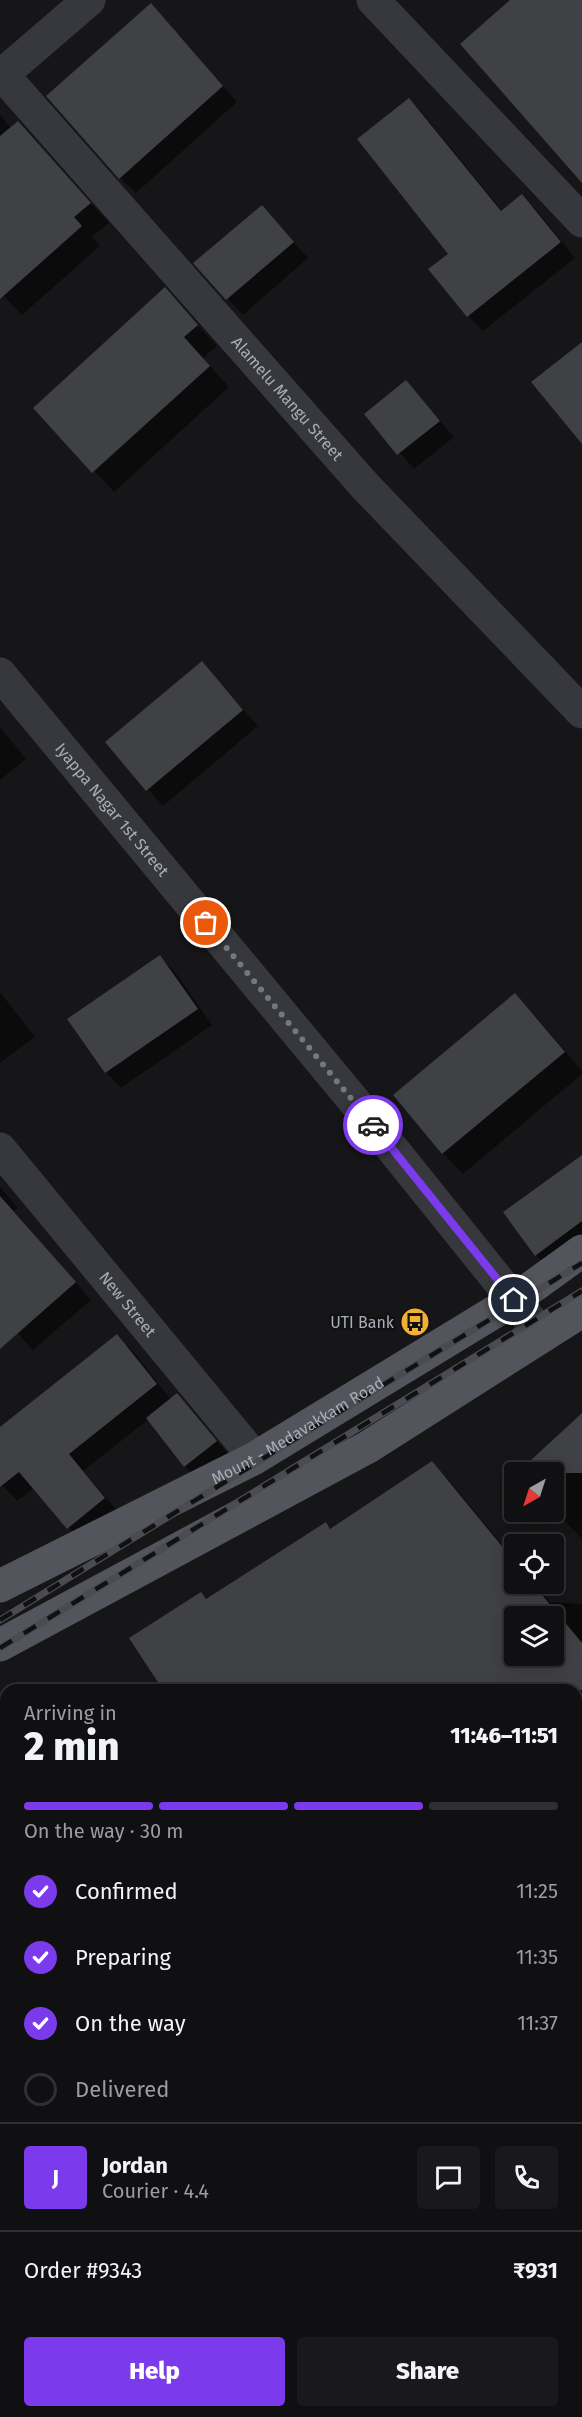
<!DOCTYPE html>
<meta charset="utf-8">
<style>
:root{--surface:#101012;--page:#19191b;--text:#f1f3f6;--muted:#9c9d9f;--line:#303032;--accent:#7c3aed}
body{margin:0;font-family:"Fira Sans",sans-serif;background:var(--page);color:var(--text);height:100vh;display:flex;flex-direction:column;font-size:22px;white-space:nowrap}
*{box-sizing:border-box;margin:0}
p{font-size:20px;color:var(--muted)}
.icon{flex:none;width:33px;height:33px;fill:none;stroke:currentColor;stroke-width:2;stroke-linecap:round;stroke-linejoin:round}
.map{position:relative;flex:1;overflow:hidden}
.details{position:absolute;left:0px;top:1684px;width:582px;height:734px;display:flex;flex-direction:column;background:var(--surface);border-radius:18px 18px 0 0;box-shadow:0 3px 15px #0003,0 0 0 2px var(--line)}
.details>*{flex:none}
.needle{width:39px;rotate:219deg}
.tools{position:absolute;left:504px;top:1462px;display:grid;gap:12px}
.tools a{display:grid;place-items:center;width:60px;height:60px;border-radius:6px;background:var(--surface);box-shadow:0 3px 15px #0003,0 0 0 2px var(--line);font-size:30px}
.pin{position:absolute;display:grid;place-items:center;width:51px;height:51px;color:#fff;margin:-26px;border:3px solid #fff;border-radius:50%;box-shadow:0 2px 6px #0007}
.courier{position:absolute;display:grid;place-items:center;width:60px;height:60px;margin:-30px;border:4px solid #7c3aed;border-radius:50%;background:#fff;color:#222;box-shadow:0 2px 8px #0007}
.overview em{font-style:normal;font-weight:800}
.overview div{display:flex;flex-direction:column-reverse}
.overview{display:flex;align-items:center;justify-content:space-between;height:102px;padding:0 24px}
h1{font-size:39px;font-weight:800;line-height:45px}
.bar{display:grid;grid-template-columns:repeat(4,1fr);gap:9px 6px;align-content:center;height:72px;padding:0 24px}
.bar i{height:8px;border-radius:4px;background:var(--line)}
.bar .current{background:var(--accent)}
.bar p{grid-column:span 4}
.line{display:flex;align-items:center;gap:15px;padding:0 24px;border-top:2px solid var(--line)}
.line div{flex:1}
.round{display:grid;place-items:center;flex:none;width:63px;height:63px;border-radius:6px;background:var(--page)}
ol{padding:0 24px;list-style:none}
li{display:flex;align-items:center;gap:18px;height:66px}
li p{margin-inline-start:auto}
li .icon{padding:6px;border-radius:50%;background:var(--accent);color:#fff;stroke-width:4}
li:last-child{color:var(--muted)}
li i{width:33px;height:33px;border:3px solid var(--line);border-radius:50%}
.cta{display:flex;gap:12px;margin-top:auto;padding:12px 24px}
.cta a{flex:1;height:69px;border-radius:6px;background:var(--accent);color:#fff;font-size:24px;font-weight:800;line-height:69px;text-align:center}
.cta a+a{background:var(--page);color:var(--text)}
.map>svg:first-child{display:block}
.shadow{fill:#0007;fill-rule:evenodd}
.building{fill:#404145;fill-rule:evenodd}
.lines{fill:none;stroke-linecap:round;stroke-linejoin:round}
.street{stroke:#37383d;stroke-width:33}
.primary{stroke:#53555c;stroke-width:33}
.rail-casing{stroke:#4a4c52;stroke-width:7}
.rail{stroke:#111113;stroke-width:4.5;stroke-dasharray:14;stroke-linecap:butt}
.done{stroke:#757880;stroke-width:6;stroke-dasharray:0 10.8}
.route{stroke:#7c3aed;stroke-width:8}
.labels{text-anchor:middle;stroke-width:4.5;stroke-linejoin:round;paint-order:stroke}
.street-label{font-size:16px;fill:#a8adb8;stroke:#111113}
.poi-label{font-size:16px;fill:#a8adb8;stroke:#111113;text-anchor:end}
</style>
<div class="map">
<svg width="582" height="2417" viewBox="0 0 582 2417">
<rect width="100%" height="100%" fill="#161618"/>
<!-- shadow -->
<path class="shadow" d="M166,20l71,82 -101,91 -16,-15z
M409,100l15,15 79,97 19,-16 16,16 37,46 -92,73 -15,-15z
M0,115l11,13 7,-5 91,100 -17,14 8,9 -78,69 -22,-23z
M262,207l46,51 -65,57 -48,-52z
M165,290l52,56 -14,12 26,29 -115,105 -79,-84z
M406,382l48,55 -40,32 -48,-55z
M202,663l56,63 -95,80 -56,-64z
M0,727l26,32 -26,21z
M160,957l15,15 37,53 -91,63 -15,-16 -37,-53z
M0,992l35,45 -35,26z
M515,995l20,21 47,55v3l-119,100 -20,-21 -48,-57z
M582,1157v99l-26,19 -20,-20z
M0,1187l18,21 -4,3 77,89 -58,50 -33,-36z
M117,1336l16,15 38,49 6,-5 54,62 -31,24 -15,-15 -36,-47 -66,52 37,43 -37,30 -49,-56 -17,13 -17,-18v-54z
M582,1437v102l-28,-30v-36h-34z
M432,1463l20,21 62,75v25h21l15,18 32,2v129h-6v-43h-412l-33,-51 70,-45 6,6 119,-76 6,6zM514,1617h40v39h-40z
M6,1729v35l-6,-10v-21z
M576,1902l6,6v16l-6,5z
M576,2083l6,6v301l-6,-6z
M192,2412h79l-6,5h-69z"/>
<!-- building -->
<path class="building" d="M510,0h72v183l-122,-139z
M151,3l72,83 -104,93 -73,-83z
M409,98l92,113 21,-17 39,48 -94,75 -39,-48 20,-15 -91,-115z
M18,121l73,82 -17,14 8,9 -82,73v-163z
M262,205l32,37 -68,58 -33,-37z
M165,287l33,38 -14,12 26,29 -118,107 -59,-65z
M582,342v102l-51,-62z
M406,380l34,41 -43,34 -33,-41z
M202,661l41,49 -97,81 -41,-49z
M160,955l38,54 -93,64 -38,-54z
M515,993l50,59 -123,102 -49,-59z
M582,1155v66l-47,35 -32,-44z
M0,1196l76,86 -76,67z
M117,1334l40,50 -88,70 36,44 -38,31 -48,-57 -19,15v-60z
M177,1393l40,48 -33,26 -38,-49z
M582,1413v60h-65z
M432,1461l82,100v23h19l49,59v47h-419l-34,-52 72,-46 5,7 120,-77 4,7zM514,1617h40v39h-40z"/>
<g class="lines">
<!-- street -->
<g class="street">
<path d="M373,0l209,221"/>
<path id="s1" d="M0,72l365,414 217,226"/>
<path d="M3,74l86,-74"/>
<path id="s2" d="M0,674l354,427 189,235"/>
<path id="s3" d="M0,1149l255,309"/>
<path d="M576,1874l6,6"/>
<path d="M576,1991l6,-7"/>
<path d="M0,2112l6,-3"/>
<path d="M0,2265l6,7"/>
<path d="M131,2412l5,5"/>
<path d="M518,2412l4,5"/>
</g>
<!-- primary -->
<g class="primary">
<path id="s4" d="M0,1586l255,-128 259,-158 68,-49"/>
<path d="M0,1645l368,-198 214,-136"/>
</g>
<!-- rail casing -->
<g class="rail-casing">
<path id="rail" d="M0,1620l582,-357
M0,1648l582,-357"/>
</g>
<!-- rail -->
<use href="#rail" class="rail"/>
</g>
<g class="lines">
<!-- done -->
<path class="done" d="M206,923l167,202"/>
<!-- route -->
<path class="route" d="M373,1125l141,175"/>
</g>
<!-- icons -->
<defs>
<g id="bus-disc" transform="scale(1.5)"><circle r="9.5" fill="#f2b134" stroke="#111113"/><path d="M-5-6H5V4H4V6H2V4H-2V6H-4V4H-5ZM-3.5-4V0h7V-4ZM-3.5 1.2v1.5H-2V1.2ZM2 1.2v1.5H3.5V1.2Z" fill="#111"/></g>
</defs>
<g fill-rule="evenodd">
<use href="#bus-disc" x="415" y="1322"/>
</g>
<g class="labels">
<!-- street labels -->
<g class="street-label">
<text dy="6" stroke="none"><textPath href="#s1" startOffset="435">Alamelu Mangu Street</textPath></text>
<text dy="6" stroke="none"><textPath href="#s2" startOffset="176">Iyappa Nagar 1st Street</textPath></text>
<text dy="6" stroke="none"><textPath href="#s3" startOffset="201">New Street</textPath></text>
<text dy="6" stroke="none"><textPath href="#s4" startOffset="336">Mount - Medavakkam Road</textPath></text>
</g>
<!-- poi labels -->
<g class="poi-label">
<text x="394" y="1328">UTI Bank</text>
</g>
</g>
</svg>
<div class="tools">
<a><svg class="needle" viewBox="-14 -14 28 28"><path d="M0-13l5 13h-10z" fill="#e53935"/><path d="M0 13l5-13h-10z" fill="#9c9d9f"/></svg></a>
<a><svg class="icon" aria-label="locate" viewBox="0 0 24 24"><circle cx="12" cy="12" r="6"/><path d="M12 2v4M12 18v4M2 12h4M18 12h4"/></svg></a>
<a><svg class="icon" aria-label="layers" viewBox="0 0 24 24"><path d="M12 4l9 5-9 5-9-5zM3 14l9 5 9-5"/></svg></a>
</div>
<div class="pin" style="left:206px;top:923px;background:#ea580c"><svg class="icon" aria-label="bag" viewBox="0 0 24 24"><path d="M5 8h14l-1 12H6zM9 8a3 3 0 0 1 6 0"/></svg></div>
<div class="pin" style="left:514px;top:1300px;background:#1f2937"><svg class="icon" aria-label="home" viewBox="0 0 24 24"><path d="M3 11l9-7 9 7M6 9v11h12V9"/></svg></div>
<div class="courier" style="left:373px;top:1125px"><svg class="icon" aria-label="car" viewBox="0 0 24 24"><path d="M5 17H2v-5l4-1 3-4h7l3 4 3 1v5h-3M9 17h6M6 11h13"/><circle cx="7" cy="17" r="2"/><circle cx="17" cy="17" r="2"/></svg></div>
<section class="details">
<div class="overview"><div><h1>2 min</h1><p>Arriving in</p></div><em>11:46–11:51</em></div>
<div class="bar"><i class="current"></i><i class="current"></i><i class="current"></i><i></i><p>On the way · 30 m</p></div>
<ol>
<li><svg class="icon" aria-label="check" viewBox="0 0 24 24"><path d="M5 12l5 5 9-10"/></svg>Confirmed<p>11:25</p></li>
<li><svg class="icon" aria-label="check" viewBox="0 0 24 24"><path d="M5 12l5 5 9-10"/></svg>Preparing<p>11:35</p></li>
<li><svg class="icon" aria-label="check" viewBox="0 0 24 24"><path d="M5 12l5 5 9-10"/></svg>On the way<p>11:37</p></li>
<li><i></i>Delivered</li>
</ol>
<div class="line" style="height:108px"><b class="round" style="background:var(--accent);color:#fff">J</b><div><b>Jordan</b><p>Courier · 4.4</p></div><a class="round"><svg class="icon" aria-label="chat" viewBox="0 0 24 24"><path d="M4 5h16v11H9l-5 4z"/></svg></a><a class="round"><svg class="icon" aria-label="phone" viewBox="0 0 24 24"><path d="M5 4h4l2 5-3 2q2 4 5 5l2-3 5 2v4C11 20 4 13 5 4z"/></svg></a></div>
<div class="line" style="height:78px"><div>Order #9343</div><b>₹931</b></div>
<div class="cta"><a>Help</a><a>Share</a></div>
</section>
</div>
